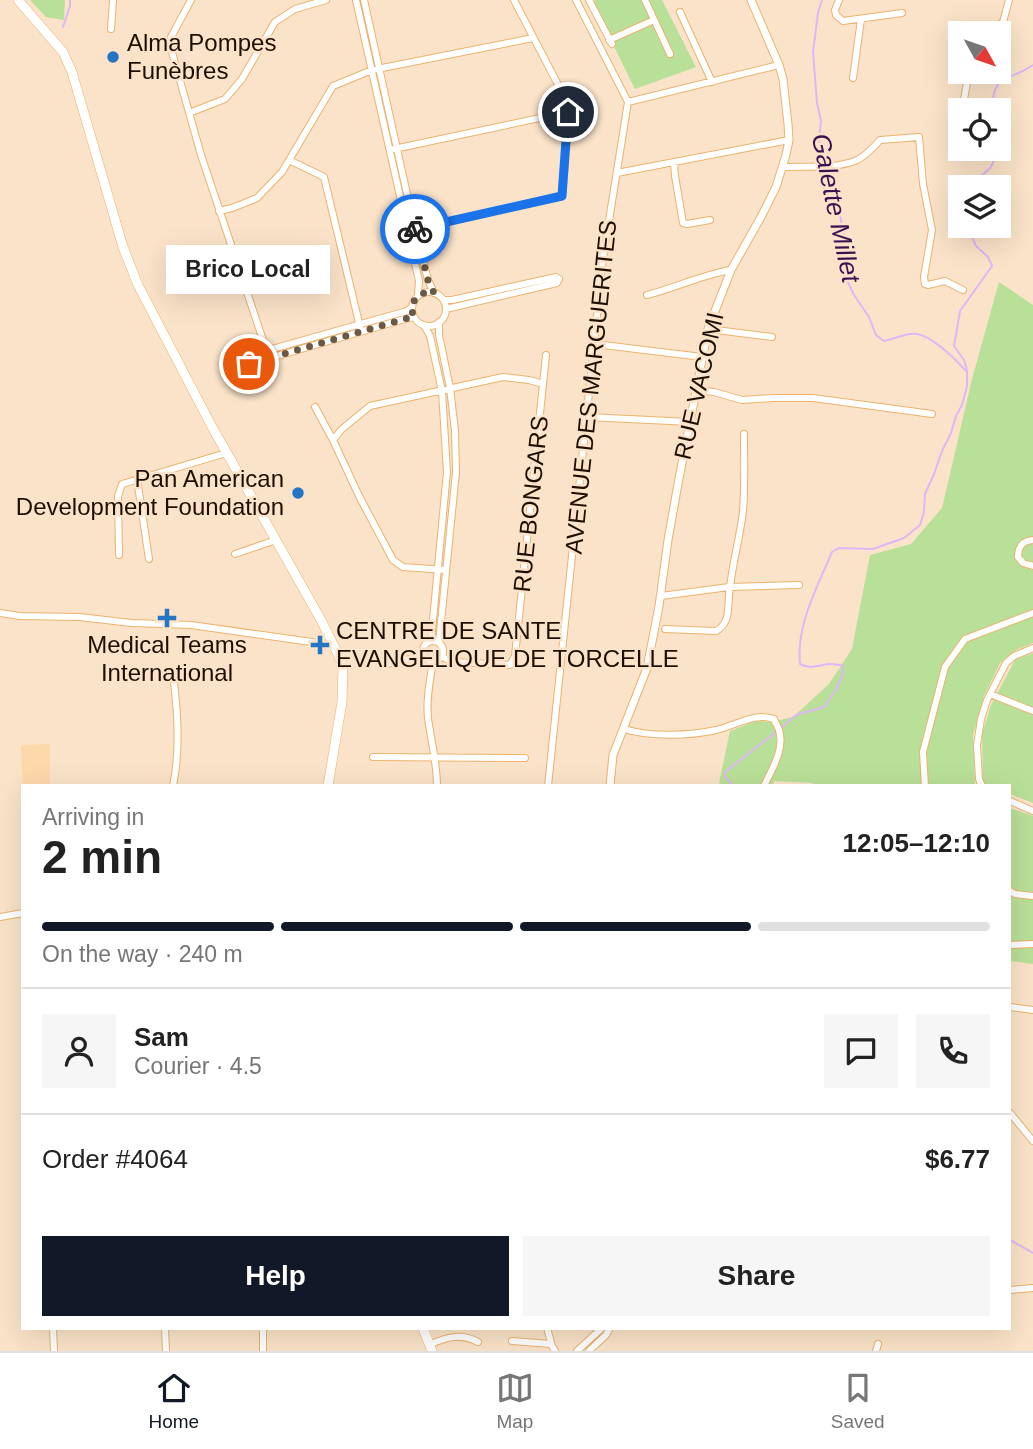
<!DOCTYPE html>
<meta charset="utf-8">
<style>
:root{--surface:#fff;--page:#f6f6f6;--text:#222;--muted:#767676;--line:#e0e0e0;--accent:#111827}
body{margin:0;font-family:Arial,sans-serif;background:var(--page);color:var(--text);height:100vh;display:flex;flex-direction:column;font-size:26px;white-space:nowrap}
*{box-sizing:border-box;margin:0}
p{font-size:23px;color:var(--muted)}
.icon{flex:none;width:38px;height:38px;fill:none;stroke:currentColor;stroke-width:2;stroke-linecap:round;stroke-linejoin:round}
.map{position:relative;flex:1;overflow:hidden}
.sheet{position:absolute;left:21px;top:784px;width:990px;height:546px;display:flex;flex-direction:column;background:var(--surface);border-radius:0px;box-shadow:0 7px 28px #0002}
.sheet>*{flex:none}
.needle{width:46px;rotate:130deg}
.controls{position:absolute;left:948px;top:21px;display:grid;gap:14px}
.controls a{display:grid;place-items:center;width:63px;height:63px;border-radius:0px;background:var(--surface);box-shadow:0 7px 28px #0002;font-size:35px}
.pin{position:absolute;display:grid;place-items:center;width:60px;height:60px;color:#fff;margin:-30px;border:4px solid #fff;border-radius:50%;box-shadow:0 2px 7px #0007}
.courier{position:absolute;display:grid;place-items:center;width:70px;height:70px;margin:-35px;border:5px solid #1a73e8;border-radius:50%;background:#fff;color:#222;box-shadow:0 2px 9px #0007}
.bubble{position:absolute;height:49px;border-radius:0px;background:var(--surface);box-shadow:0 7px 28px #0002;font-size:23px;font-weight:600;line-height:49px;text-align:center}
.overview em{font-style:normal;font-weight:600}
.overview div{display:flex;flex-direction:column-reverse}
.overview{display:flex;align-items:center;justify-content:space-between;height:119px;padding:0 21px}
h1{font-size:46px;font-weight:600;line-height:52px}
.bar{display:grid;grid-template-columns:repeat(4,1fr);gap:10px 7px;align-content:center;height:84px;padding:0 21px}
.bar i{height:9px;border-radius:5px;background:var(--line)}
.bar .selected{background:var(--accent)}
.bar p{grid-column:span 4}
.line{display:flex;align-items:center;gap:18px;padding:0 21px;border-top:2px solid var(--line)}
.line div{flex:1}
.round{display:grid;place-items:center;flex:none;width:74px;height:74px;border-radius:0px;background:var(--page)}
.button{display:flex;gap:14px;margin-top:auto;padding:14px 21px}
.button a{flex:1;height:80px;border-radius:0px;background:var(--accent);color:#fff;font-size:28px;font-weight:600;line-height:80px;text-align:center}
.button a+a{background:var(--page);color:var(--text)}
.tab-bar{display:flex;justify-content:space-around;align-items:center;height:98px;border-top:2px solid var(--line);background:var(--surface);font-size:19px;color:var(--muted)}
.tab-bar a{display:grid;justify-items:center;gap:4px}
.tab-bar .selected{color:var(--accent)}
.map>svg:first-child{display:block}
.built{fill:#fdd8ab}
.green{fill:#b9e098}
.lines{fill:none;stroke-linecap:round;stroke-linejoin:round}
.stream{stroke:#deb7f7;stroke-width:2}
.minor-casing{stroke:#ebb36d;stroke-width:8}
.tertiary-casing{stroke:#ebb36d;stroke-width:9}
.secondary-casing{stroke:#ebb36d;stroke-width:10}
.minor{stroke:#fff;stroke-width:6}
.tertiary{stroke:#fff;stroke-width:7}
.secondary{stroke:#fff;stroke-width:9}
.done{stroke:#6b5946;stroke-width:7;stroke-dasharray:0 12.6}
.route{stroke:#1a73e8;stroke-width:9}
.poi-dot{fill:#2475c4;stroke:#fae3c8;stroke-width:2.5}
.labels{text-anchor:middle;stroke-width:5;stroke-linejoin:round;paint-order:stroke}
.poi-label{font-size:24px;fill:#1e0e00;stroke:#fae3c8;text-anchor:start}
.street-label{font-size:24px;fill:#1e0e00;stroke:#fae3c8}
.water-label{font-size:26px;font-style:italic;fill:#3c1052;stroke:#fae3c8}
</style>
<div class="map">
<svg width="1033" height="1351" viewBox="0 0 1033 1351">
<rect width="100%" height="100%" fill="#fae3c8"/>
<!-- built -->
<path class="built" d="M50,744v42h-27v7l-2,-48z"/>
<!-- green -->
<path class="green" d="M30,0h35l-1,20 -18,-3z
M596,0h66l34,67 -61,22 -43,-87z
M999,282l34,23v338l-17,7 -16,13 -16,33 -11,39 2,51h-163l1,-3 -39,-2 -2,5h-46l-7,-3 11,-52 26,-10 16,1 21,-5 36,-33 23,-35 18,-94 41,-11 31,-36 30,-129z
M1033,653v150l-23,-9v-8h-24l-3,-6 -1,-46 9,-29 24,-45z
M1010,808l23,8v148l-23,-3z"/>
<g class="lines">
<!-- stream -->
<path class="stream" d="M822,0l-4,13 -5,39 4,51 4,18 -2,20 9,23
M63,27l7,-21v-6
M992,110c1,-38 15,-27 41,-45
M967,187l1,-2c15,-12 27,-14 28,-36
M967,370l-3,-10 -10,-14 6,-35 32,-45 -4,-9 -12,-11 -9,-20
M780,729l16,-14 28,-8 13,-19 6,-14 -1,-9c-3,0 -11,-1 -13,-1 -11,1 -18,6 -29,0 -4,-39 17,-76 32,-112l7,-4 34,1 31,-11 16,-13 4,-13 1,-18 9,-20 8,-23 9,-18 5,-17 6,-11 5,-19v-14c-11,-12 -33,-35 -50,-38 -10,-2 -22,5 -33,7l-8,-6 -7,-18 -15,-22 -7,-15 -2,-41 -15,-70
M733,786l-8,-9v-5l51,-40
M1010,1240l23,13"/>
<!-- minor casing -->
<g class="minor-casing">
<path id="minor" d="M191,0l-20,37 -1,8 31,110 68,203
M356,0l63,281 -1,14
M364,0l51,230 13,50 6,13
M589,0l23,44
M645,0l25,54
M839,0l-4,10 1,5 7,6 59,-8
M680,12l32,70
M111,29l2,-29
M989,33l14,-11 6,-22
M609,40l45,-20
M853,78l8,-59
M628,102l151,-37
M962,110l7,-38
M189,113l36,-14 17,-20 33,-57 20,-13 31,-9
M394,149l174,-37
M289,160l35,17 37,154
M674,163l1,13 8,47 4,1 23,-4
M784,167c23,-1 49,2 71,-6 10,-4 19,-14 25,-21l39,-3 4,47 9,46 -8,47 1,7 3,1 17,-4 18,9
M617,173l172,-33
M219,211l13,-3 25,-10 25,-26 51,-86 39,-16 161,-32
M407,231l155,-35 7,-77 -2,-17 -53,-102
M412 309a17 17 0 1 1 34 0a17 17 0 1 1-34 0Z
M647,295c28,-7 54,-20 84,-25
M444,300h8l104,-23 3,2
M446,309l111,-26 2,-4
M424,325l6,11 12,55 5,81 -16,169
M708,329l64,8
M595,344l107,13
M243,361l4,-5 160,-45 4,-3
M235,364l8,-3 6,3 159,-46 6,-1
M543,384l3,-29
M697,390l17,2 28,8 31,-2h40l119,16
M315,407l18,33
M587,417l104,5
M137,479l12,80
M1033,540c-11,1 -15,7 -15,17l5,6 10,3
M235,554l41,-14
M119,555l-1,-59 4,-12 104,-31
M661,596l68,-9 70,-2
M0,613l20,3 59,1 53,6 59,2 142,20
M665,629l51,2c16,-8 11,-28 14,-44 3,-26 10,-50 13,-76 2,-25 1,-51 1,-77
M423 651a10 10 0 1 1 20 0a10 10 0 1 1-20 0Z
M439,642l17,-170 -1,-41 -5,-43 -11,-53v-13
M442,657l12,5 56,3 5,-9 28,-272 -14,-4 -26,-3 -133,29 -28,23 -9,11 26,56 34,64 10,7 43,3
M433,661c-3,19 -7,39 -5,57 3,23 9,44 9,68
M386,664l38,-8
M990,694l43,17
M624,729c26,8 66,7 92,1 14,-3 34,-14 47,-13 4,0 7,1 11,2 1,4 4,7 5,11 6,19 -7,39 -15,56
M373,757l152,1
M173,786c7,-35 5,-69 1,-104
M548,786l55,-528 25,-156 -52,-102
M925,786l-2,-34 22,-85 20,-28 68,-26
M982,786l-3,-7 -2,-34 4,-26 6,-19 19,-37 8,-7 19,-8
M1010,801l23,10
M1010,891l5,3 18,2
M0,917l23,-4
M1010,945l23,-1
M1010,1007l23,3
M1010,1113l23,28
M1010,1290l23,-2
M53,1328l1,23
M165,1328l1,23
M547,1328l5,18 3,5
M512,1341l39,3
M429,1345c17,-8 32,-12 49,-3
M263,1351v-23
M577,1351l25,-23
M589,1351l17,-16 4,-7
M876,1351l2,-7"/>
</g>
<!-- tertiary casing -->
<g class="tertiary-casing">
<path id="tertiary" d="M610,786l3,-31 34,-87 12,-62 9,-66 10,-56 30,-155 23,-59 30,-53 15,-30 10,-32 3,-15 -1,-16 -5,-45 -4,-14 -28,-65"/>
</g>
<!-- secondary casing -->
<g class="secondary-casing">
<path id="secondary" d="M18,0l45,52 9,20 51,175 15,38 73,140 110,195 17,34 5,14 -1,34 -14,84
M423,1328l9,23"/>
</g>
<!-- minor -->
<use href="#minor" class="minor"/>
<!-- tertiary -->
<use href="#tertiary" class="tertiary"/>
<!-- secondary -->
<use href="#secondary" class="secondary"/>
</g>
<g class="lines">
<!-- done -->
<path class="done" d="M249,364l159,-46 6,-1 -3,-9 5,-11 10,-5 8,1 -6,-13 -13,-51"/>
<!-- route -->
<path class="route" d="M415,229l147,-33 6,-84"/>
</g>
<!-- markers -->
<g class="poi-dot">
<circle cx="113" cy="57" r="7"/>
<circle cx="298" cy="493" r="7"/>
<path d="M163.5 607.5h7v7h7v7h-7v7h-7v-7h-7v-7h7z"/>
<path d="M316.5 634.5h7v7h7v7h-7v7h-7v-7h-7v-7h7z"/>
</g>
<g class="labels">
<!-- poi labels -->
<g class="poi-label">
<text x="127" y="51">Alma Pompes<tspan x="127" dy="28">Funèbres</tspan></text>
<text x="284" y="487" text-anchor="end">Pan American<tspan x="284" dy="28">Development Foundation</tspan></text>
<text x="336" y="639">CENTRE DE SANTE<tspan x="336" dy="28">EVANGELIQUE DE TORCELLE</tspan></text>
<text x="167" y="653" text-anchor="middle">Medical Teams<tspan x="167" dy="28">International</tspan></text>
</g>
<!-- street labels -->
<g class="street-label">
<text transform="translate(699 386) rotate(-77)" y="8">RUE VACOMI</text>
<text transform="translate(591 387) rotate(-84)" y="8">AVENUE DES MARGUERITES</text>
<text transform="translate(531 504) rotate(-84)" y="8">RUE BONGARS</text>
</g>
<!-- water labels -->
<g class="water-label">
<text transform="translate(836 208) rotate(78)" y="9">Galette Millet</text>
</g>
</g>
</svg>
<div class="controls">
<a><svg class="needle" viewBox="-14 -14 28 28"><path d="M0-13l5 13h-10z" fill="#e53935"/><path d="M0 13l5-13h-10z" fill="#767676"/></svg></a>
<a><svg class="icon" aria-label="locate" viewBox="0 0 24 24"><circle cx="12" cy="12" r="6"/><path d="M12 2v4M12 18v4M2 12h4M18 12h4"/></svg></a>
<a><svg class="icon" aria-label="layers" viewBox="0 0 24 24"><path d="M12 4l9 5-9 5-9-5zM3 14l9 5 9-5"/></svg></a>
</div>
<div class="pin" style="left:249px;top:364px;background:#ea580c"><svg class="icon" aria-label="bag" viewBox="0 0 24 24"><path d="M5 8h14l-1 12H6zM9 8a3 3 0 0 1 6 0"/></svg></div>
<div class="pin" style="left:568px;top:112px;background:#1f2937"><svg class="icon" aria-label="home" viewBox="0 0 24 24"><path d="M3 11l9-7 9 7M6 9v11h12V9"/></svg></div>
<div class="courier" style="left:415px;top:229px"><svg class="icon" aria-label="bike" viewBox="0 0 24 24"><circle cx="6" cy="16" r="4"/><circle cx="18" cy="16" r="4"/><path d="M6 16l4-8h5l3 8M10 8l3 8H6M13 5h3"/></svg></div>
<div class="bubble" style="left:166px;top:245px;width:164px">Brico Local</div>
<section class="sheet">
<div class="overview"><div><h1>2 min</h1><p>Arriving in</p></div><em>12:05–12:10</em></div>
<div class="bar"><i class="selected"></i><i class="selected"></i><i class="selected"></i><i></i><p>On the way · 240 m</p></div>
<div class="line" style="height:126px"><a class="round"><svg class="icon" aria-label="person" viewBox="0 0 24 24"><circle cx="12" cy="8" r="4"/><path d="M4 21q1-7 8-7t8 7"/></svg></a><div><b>Sam</b><p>Courier · 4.5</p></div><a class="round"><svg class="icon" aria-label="chat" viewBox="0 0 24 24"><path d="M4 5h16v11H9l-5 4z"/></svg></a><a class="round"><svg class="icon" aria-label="phone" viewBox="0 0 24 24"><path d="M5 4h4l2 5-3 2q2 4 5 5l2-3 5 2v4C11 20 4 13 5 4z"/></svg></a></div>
<div class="line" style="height:91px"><div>Order #4064</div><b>$6.77</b></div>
<div class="button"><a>Help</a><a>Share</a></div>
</section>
</div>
<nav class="tab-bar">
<a class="selected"><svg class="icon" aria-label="home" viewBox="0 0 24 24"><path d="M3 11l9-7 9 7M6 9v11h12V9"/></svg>Home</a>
<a><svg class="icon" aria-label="map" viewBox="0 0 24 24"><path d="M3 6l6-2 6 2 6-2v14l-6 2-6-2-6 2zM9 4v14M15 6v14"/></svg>Map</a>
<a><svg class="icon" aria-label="saved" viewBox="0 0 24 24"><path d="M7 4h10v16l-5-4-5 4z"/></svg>Saved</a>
</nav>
